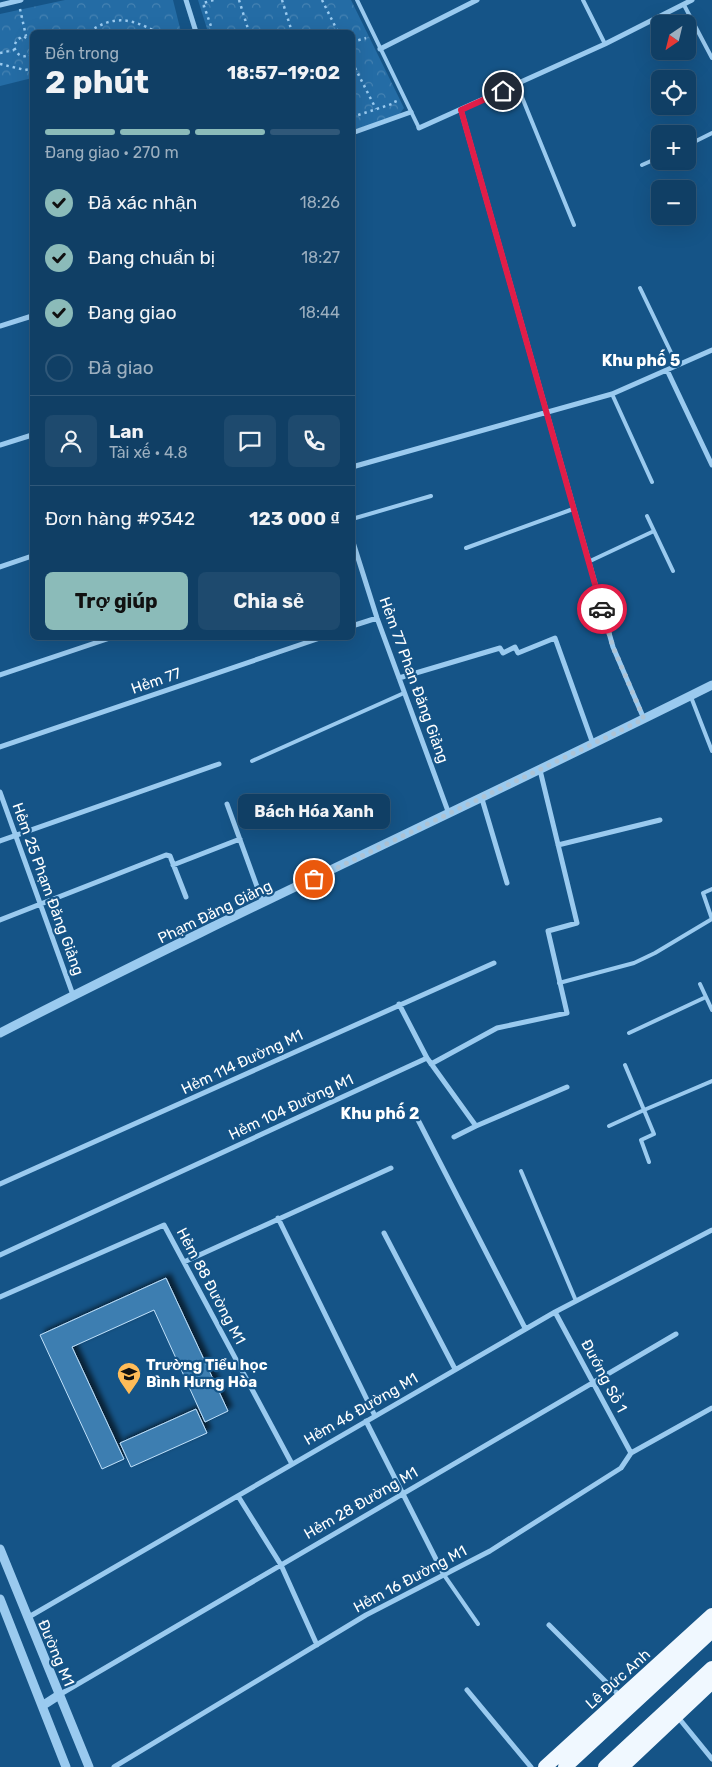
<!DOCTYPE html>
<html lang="vi">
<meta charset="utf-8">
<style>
:root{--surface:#103f65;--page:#1e4a6e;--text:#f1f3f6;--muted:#9cafbf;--line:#305879;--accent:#8bbbb9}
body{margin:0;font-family:Rubik,sans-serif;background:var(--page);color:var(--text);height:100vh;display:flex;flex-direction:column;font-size:19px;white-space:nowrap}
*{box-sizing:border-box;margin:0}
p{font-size:16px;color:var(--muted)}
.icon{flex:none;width:28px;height:28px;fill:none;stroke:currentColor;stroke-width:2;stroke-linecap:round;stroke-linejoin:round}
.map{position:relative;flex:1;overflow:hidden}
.sheet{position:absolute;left:30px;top:30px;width:325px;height:610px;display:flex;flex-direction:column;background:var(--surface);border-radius:8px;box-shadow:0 5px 20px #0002,0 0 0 1px var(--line)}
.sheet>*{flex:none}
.needle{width:32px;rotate:215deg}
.controls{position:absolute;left:651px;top:15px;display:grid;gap:10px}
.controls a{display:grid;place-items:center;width:45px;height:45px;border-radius:8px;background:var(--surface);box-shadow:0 5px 20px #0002,0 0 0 1px var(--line);font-size:25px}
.pin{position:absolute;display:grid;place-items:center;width:42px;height:42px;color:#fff;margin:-21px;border:2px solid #fff;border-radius:50%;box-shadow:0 1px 5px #0007}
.courier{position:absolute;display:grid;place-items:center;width:50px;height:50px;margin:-25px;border:4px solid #e11d48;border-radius:50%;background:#fff;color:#222;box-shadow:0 1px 6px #0007}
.bubble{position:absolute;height:35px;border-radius:8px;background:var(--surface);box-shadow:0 5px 20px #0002,0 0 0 1px var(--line);font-size:16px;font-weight:700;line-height:35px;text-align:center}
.summary em{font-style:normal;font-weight:700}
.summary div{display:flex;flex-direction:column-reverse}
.summary{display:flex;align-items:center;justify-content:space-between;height:85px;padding:0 15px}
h1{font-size:32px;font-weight:700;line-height:38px}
.bar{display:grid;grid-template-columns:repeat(4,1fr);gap:8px 5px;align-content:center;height:60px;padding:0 15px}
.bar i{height:6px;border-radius:4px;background:var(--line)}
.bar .selected{background:var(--accent)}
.bar p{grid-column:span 4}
.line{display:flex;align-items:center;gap:12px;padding:0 15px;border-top:1px solid var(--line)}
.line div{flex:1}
.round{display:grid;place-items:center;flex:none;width:52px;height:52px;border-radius:8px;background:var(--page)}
ol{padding:0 15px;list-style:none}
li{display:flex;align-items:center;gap:15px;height:55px}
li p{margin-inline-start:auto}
li .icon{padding:5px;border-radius:50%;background:var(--accent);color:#111;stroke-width:4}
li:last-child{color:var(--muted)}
li i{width:28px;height:28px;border:2px solid var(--line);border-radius:50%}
.cta{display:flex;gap:10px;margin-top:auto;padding:10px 15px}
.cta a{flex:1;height:58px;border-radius:8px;background:var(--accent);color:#111;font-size:20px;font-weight:700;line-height:58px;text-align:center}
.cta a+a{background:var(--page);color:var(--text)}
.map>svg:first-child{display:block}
.park{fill:url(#park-crowns)}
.building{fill:#3d7eb1;stroke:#c0e1fb;filter:url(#shadow)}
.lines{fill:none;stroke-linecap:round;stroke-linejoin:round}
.path{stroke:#9acaef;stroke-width:2.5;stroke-dasharray:2.5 4;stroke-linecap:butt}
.service{stroke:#9acaef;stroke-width:4}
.minor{stroke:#9acaef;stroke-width:5}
.tertiary{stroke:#9acaef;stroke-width:9}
.trunk{stroke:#f0f8ff;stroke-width:14}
.done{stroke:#adc3d5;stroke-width:5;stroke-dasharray:0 9}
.route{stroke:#e11d48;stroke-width:6}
.labels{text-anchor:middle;stroke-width:4.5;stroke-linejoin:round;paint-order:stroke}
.street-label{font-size:15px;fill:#fff;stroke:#155487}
.poi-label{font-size:15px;font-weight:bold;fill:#fff;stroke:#155487;text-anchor:start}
.neighbourhood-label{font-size:16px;font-weight:bold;fill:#fff;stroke:#155487}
</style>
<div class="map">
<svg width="712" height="1767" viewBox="0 0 712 1767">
<defs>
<pattern id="park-crowns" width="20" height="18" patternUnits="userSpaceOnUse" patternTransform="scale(1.25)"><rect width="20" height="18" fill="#246ca5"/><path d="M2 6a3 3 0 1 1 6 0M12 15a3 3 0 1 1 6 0" fill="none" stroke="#4582b2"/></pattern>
<filter id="shadow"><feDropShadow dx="4.5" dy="-4.5" stdDeviation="2.5" flood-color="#0009"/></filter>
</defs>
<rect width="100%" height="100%" fill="#155487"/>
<!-- park -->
<path class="park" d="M65,0h108l8,32h-149v46l-32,8v-72z
M198,0h153l53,108 -6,8 -45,14 -1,-98h-144z"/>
<!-- building -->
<path class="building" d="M166,1278l62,133 -23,11 -51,-112 -82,37 52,112 -22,10 -62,-134z
M196,1409l11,24 -76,34 -11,-24z"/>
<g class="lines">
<!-- path -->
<path class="path" d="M239,0l10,32
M282,0l10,32
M322,0l16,32
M20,9l6,27
M89,32c24,-17 42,-14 67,0
M213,32l-10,-29 11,-3
M32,41l-9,-5 -6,4 -3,6c2,10 11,14 18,6
M352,42l14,-4
M0,53l14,-3
M30,55l2,11
M352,62l24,47
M0,64l25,6 7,-1
M352,117l43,-14 1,-3"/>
<!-- service -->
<path class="service" d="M357,0l62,128
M583,0l22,44
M684,5l28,53
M517,85l57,140
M688,145l24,-12
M642,165l18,-8
M640,288l37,77
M612,394l40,88
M647,516l26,55
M352,519l79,-23
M466,548l107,-39
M588,562l66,-31
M691,697l21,54
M252,761l152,-68
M559,983l75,-20 21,-10 57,-34 -9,-26 9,-4
M700,984l12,26
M629,1033l77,-36
M625,1065l19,45 68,-29
M609,1126l35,-16 10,24 -13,6 8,22
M521,1171l55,130
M444,1575l34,49"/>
<!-- minor -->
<path class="minor" d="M186,0l10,32
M0,5l21,-5
M380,49l97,-49
M461,110l152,537 31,72
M419,128l186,-84 87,-44
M352,133l59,-21
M0,326l32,-10
M667,370l45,95
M0,445l32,-10
M352,467l260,-73 100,-44
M352,539l25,79 72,196
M0,567l32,-11
M352,626l25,-8
M0,675l110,-37
M399,678l101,-30 3,5 12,-6 3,6 37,-15 38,106
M0,747l320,-109
M0,792l73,203
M482,799l25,84
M227,804l36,99
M0,841l219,-77
M558,845l102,-25
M173,865l67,-26
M0,920l166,-65 4,1 16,41
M399,1004l28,54
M431,1064l66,-36 70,-15 -19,-82 29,-8 -37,-153
M415,1114l110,214
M454,1137l22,-11
M0,1184l494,-221
M278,1218l97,198
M384,1233l71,136
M0,1255l427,-197 49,68 91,-39
M184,1262l207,-94
M0,1297l164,-72 128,239
M555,1312l76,141
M366,1421l78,154
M238,1496l43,69 36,80
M27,1618l528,-306 157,-82
M549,1625l72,72
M467,1690l64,77
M59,1695l617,-361
M677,1716l35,43
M114,1767l252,-152 124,-64 131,-83 10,-15 81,-45"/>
<!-- tertiary -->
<path class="tertiary" d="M0,1033c235,-121 476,-230 712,-348
M0,1549l89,218
M0,1599l66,168
M42,1706l17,-11"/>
<!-- trunk -->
<path class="trunk" d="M545,1767l167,-152
M565,1767l147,-136
M605,1767l107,-99
M622,1767l90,-85"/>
</g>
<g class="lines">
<!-- done -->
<path class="done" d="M314,879l330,-160 -31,-72 -11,-38"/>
<!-- route -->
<path class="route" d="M503,91l-42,19 141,499"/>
</g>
<!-- icons -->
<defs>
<g id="school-pin" transform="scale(1.25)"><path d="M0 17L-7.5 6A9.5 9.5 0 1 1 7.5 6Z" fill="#ffbc58" stroke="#155487"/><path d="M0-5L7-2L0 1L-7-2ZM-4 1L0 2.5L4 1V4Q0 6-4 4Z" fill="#111"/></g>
</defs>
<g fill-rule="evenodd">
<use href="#school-pin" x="129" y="1374"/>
</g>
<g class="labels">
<!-- street labels -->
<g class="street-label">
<text transform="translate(414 680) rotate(70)" y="5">Hẻm 77 Phan Đăng Giảng</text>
<text transform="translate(156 681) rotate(-19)" y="5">Hẻm 77</text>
<text transform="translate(48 889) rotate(70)" y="5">Hẻm 25 Phạm Đăng Giảng</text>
<text transform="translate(215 912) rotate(-26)" y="5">Phạm Đăng Giảng</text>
<text transform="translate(242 1062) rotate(-25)" y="5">Hẻm 114 Đường M1</text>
<text transform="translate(291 1107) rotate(-25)" y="5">Hẻm 104 Đường M1</text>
<text transform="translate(211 1286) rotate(62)" y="5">Hẻm 88 Đường M1</text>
<text transform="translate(604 1376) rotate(62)" y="5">Đướng Sồ 1</text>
<text transform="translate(361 1409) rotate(-30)" y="5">Hẻm 46 Đường M1</text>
<text transform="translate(361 1503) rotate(-30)" y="5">Hẻm 28 Đường M1</text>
<text transform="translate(410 1579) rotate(-28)" y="5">Hẻm 16 Đường M1</text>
<text transform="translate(56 1653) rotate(67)" y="5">Đường M1</text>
<text transform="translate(618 1679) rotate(-42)" y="5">Lê Đức Anh</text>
</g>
<!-- poi labels -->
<g class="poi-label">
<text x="146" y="1370">Trường Tiểu học<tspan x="146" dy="17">Bình Hưng Hòa</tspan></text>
</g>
<!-- neighbourhood labels -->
<g class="neighbourhood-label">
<text x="641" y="366">Khu phố 5</text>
<text x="380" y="1119">Khu phố 2</text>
</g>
</g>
</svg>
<div class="controls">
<a><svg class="needle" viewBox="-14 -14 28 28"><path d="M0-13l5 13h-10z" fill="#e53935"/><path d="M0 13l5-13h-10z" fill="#9cafbf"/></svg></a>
<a><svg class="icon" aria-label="locate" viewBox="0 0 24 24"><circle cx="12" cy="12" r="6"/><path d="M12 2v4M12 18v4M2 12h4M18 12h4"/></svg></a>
<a>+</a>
<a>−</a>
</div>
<div class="pin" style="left:314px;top:879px;background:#ea580c"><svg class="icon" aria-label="bag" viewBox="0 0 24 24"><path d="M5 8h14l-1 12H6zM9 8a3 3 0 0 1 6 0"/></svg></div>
<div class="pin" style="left:503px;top:91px;background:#1f2937"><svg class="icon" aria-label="home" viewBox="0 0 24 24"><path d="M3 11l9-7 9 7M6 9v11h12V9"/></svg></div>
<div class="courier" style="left:602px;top:609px"><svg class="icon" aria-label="car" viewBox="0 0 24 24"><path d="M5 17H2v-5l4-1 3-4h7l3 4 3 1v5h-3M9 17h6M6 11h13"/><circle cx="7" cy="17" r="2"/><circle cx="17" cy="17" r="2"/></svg></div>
<div class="bubble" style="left:238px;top:794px;width:152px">Bách Hóa Xanh</div>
<section class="sheet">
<div class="summary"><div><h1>2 phút</h1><p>Đến trong</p></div><em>18:57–19:02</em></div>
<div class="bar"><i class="selected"></i><i class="selected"></i><i class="selected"></i><i></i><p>Đang giao · 270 m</p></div>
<ol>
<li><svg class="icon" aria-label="check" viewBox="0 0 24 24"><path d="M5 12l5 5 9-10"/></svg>Đã xác nhận<p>18:26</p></li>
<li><svg class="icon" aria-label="check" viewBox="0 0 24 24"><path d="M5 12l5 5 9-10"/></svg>Đang chuẩn bị<p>18:27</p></li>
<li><svg class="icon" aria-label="check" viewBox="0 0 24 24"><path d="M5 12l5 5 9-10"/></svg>Đang giao<p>18:44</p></li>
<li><i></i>Đã giao</li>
</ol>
<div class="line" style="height:90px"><a class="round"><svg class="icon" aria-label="person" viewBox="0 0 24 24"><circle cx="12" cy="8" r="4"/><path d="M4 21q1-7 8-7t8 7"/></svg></a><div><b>Lan</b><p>Tài xế · 4.8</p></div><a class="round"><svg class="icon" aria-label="chat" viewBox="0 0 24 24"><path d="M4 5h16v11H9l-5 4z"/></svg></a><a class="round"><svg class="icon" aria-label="phone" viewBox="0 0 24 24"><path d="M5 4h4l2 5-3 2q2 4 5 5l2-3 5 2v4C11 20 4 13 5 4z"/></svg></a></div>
<div class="line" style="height:65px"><div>Đơn hàng #9342</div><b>123 000 ₫</b></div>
<div class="cta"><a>Trợ giúp</a><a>Chia sẻ</a></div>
</section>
</div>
